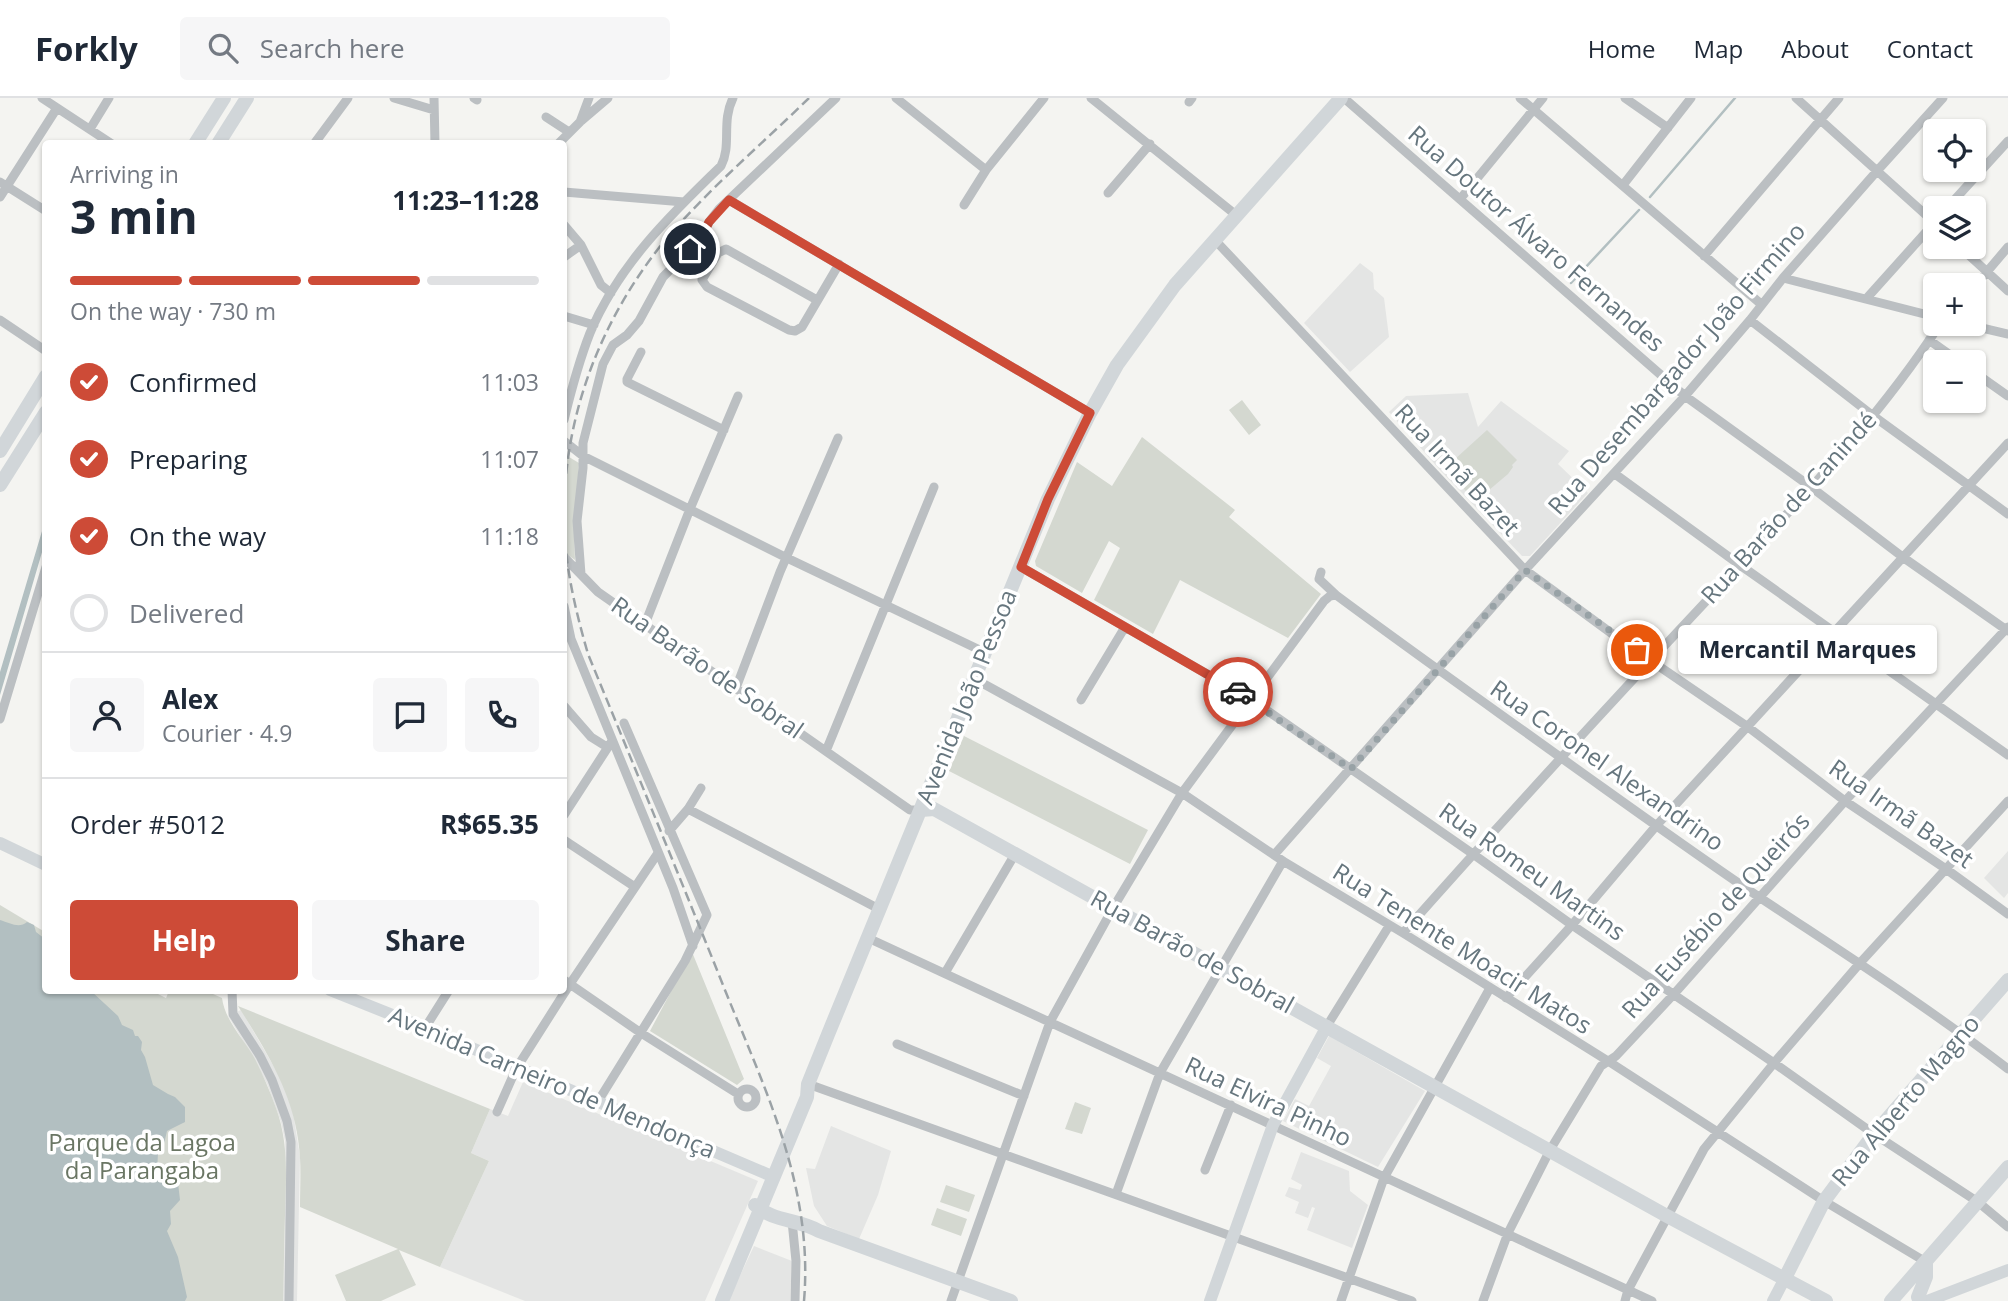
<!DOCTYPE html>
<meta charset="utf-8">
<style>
:root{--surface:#fff;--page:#f6f6f7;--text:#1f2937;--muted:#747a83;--line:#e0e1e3;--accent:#cd4b37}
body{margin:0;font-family:"Open Sans",sans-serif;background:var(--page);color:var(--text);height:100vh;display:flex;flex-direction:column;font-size:26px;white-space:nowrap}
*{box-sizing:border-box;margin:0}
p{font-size:23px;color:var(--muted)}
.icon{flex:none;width:38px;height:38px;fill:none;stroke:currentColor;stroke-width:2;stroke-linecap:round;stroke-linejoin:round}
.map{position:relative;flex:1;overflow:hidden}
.side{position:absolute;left:42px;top:42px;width:525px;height:854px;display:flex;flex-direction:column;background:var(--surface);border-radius:7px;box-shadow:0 2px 5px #0004}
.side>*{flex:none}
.buttons{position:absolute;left:1923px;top:21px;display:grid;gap:14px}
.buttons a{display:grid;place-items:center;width:63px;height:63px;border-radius:7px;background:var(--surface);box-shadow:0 2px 5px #0004;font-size:35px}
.pin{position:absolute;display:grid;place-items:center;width:60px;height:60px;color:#fff;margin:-30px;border:4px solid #fff;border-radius:50%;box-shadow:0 2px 7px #0007}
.courier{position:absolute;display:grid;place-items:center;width:70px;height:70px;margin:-35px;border:5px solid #cd4b37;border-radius:50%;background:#fff;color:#222;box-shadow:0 2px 9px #0007}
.bubble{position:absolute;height:49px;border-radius:7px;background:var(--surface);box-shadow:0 2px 5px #0004;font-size:23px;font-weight:700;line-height:49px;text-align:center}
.overview em{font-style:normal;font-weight:700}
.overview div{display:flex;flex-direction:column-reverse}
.overview{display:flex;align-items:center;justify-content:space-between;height:119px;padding:0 28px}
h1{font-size:46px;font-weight:700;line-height:52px}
.bar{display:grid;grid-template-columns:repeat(4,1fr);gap:10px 7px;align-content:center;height:84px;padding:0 28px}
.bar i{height:9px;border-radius:5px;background:var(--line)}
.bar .on{background:var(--accent)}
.bar p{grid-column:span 4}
.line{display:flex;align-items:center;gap:18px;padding:0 28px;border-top:2px solid var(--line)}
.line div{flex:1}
.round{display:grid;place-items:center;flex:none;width:74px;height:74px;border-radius:7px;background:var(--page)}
ol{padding:0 28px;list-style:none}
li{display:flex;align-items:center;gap:21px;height:77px}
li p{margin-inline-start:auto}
li .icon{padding:7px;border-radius:50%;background:var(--accent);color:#fff;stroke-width:4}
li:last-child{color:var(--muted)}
li i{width:38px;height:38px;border:4px solid var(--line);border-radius:50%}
.primary-button{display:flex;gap:14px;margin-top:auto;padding:14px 28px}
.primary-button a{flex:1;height:80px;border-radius:7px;background:var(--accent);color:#fff;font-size:28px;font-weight:700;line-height:80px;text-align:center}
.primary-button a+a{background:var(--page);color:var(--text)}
header{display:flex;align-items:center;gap:42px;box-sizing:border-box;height:98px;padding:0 35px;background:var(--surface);border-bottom:2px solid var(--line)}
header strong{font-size:33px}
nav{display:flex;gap:38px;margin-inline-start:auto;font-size:24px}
.search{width:490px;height:63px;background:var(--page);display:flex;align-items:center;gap:18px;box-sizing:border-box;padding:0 24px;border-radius:7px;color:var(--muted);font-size:26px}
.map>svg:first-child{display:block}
.built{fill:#e4e5e4}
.green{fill:#d4d8d0}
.water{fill:#b2bfc1}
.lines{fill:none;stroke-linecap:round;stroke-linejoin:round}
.stream{stroke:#b2bfc1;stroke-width:2.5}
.street{stroke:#bbbfc2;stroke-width:9}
.secondary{stroke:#d1d6d9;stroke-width:12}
.primary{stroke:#d1d6d9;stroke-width:14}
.rail{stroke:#9ba2a6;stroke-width:2.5;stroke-dasharray:10 5;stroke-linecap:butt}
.done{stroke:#98a2a6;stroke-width:7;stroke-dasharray:0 12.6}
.route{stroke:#cd4b37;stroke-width:9}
.labels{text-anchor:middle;stroke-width:7;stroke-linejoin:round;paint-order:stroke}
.street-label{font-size:24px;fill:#66767e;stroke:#fff}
.park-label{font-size:24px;fill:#6a7664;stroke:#fff}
</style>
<header>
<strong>Forkly</strong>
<div class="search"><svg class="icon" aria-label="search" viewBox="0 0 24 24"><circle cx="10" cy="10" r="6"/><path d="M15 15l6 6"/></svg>Search here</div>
<nav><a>Home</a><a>Map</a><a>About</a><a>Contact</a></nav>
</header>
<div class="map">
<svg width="2008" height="1203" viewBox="0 0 2008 1203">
<rect width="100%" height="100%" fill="#f4f4f1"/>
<!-- built -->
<path class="built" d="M1360,165l13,10 1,16 10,9 5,39 -39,35 -46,-49z
M1468,295l10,34 23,-26 68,50 -11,13 30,29 -58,63h-8l-82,-86 -51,-58 17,-16z
M2008,753v42l-4,5 -20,-20z
M241,912l43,74 9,28 7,45 -3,144h-14l3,-120 -1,-40 -4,-19 -14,-38 -13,-25 -26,-43z
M1329,938l96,55 -47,76 -95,-46 12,-22 14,7 22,-40 -14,-8z
M523,984l235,99 -53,120h-180l-85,-34 49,-106 -18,-8 19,-44 18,7z
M831,1028l60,25 -13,44 -19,44 -32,-13 -13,-20 -8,-38 9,1z
M1301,1054l48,19 1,20 18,14 -16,43 -45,-18 8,-22 -3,-1 -4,11 -13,-5 4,-11 -14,-6 4,-9 11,3 2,-5 -11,-6z
M754,1148l38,15 -2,40h-62z"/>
<!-- green -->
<path class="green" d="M1242,302l19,25 -12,10 -20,-25z
M1487,332l30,30 -5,5 1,2 -5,7 -26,22 -2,-1 -5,5 -31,-31z
M1142,339l93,73 -6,7 92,77 -33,44 -108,-58 -27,54 -59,-34 26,-52 -11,-7 -27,52 -46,-27 -1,-5 42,-99 35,24z
M564,356l15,9 -5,69 1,28 -11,-8z
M964,638l184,94 -18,34 -181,-93z
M0,807l45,27 1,58 106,1 14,7 3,-7 35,-1 18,8c3,23 22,41 33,61 8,16 15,32 21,49 13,35 10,71 9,107 -1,29 -1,57 -2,86h-283z
M692,854l52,127 -7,6 -87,-54z
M238,908l252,103 -19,44 18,8 -49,106 -41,-17 17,35 -35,16h-35l-11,-26 63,-26 -98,-42c0,-16 1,-33 0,-49 -3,-59 -32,-104 -62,-152z
M1075,1004l16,6 -9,26 -17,-5z
M946,1087l29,10 -6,17 -29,-10z
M937,1110l30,11 -6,17 -30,-11z"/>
<!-- water -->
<path class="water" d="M45,423v21l-45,153v-23z
M0,822c10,3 19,9 27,2l7,3 2,7 9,7 1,51 45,1 27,25 4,9 11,5 2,6h3l4,6 -1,8 4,7 8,28 15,9 7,3 10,10v15l-18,9 -4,17 -5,5 -1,19 12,12 9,-1 2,17 -10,11 1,13 -4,7 11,26 9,40 -2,4h-185z"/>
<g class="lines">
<!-- stream -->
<path class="stream" d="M1650,99l85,-99
M1571,185l68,-73"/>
<!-- street -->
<path class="street" d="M42,0l70,46
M394,0l40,12
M434,0l1,46
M474,0l3,2
M896,0l90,72
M1091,0l145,117
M1344,0l341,298 126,91 93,71 104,73
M1520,0l241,206
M1625,0l43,30
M1796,0l140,126
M1189,4l3,-4
M546,19l23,15
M581,23l27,-23
M90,31l19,-31
M314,46l34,-46
M558,46l22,-22 9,-24
M0,84l46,29
M1623,87l68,-87
M564,94l120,10
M1108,95l42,-49
M0,99l57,-89
M1461,100l82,-100
M729,102l361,213
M964,107l22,-35 58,-72
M1947,110l61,-67
M564,127l17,20 20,40 10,8
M1214,141l311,331 97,71 126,86 97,74 101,68 62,45
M1960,149l48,44
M1704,158l135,-158
M564,159l17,-12
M1783,180l153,39
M1974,189l34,-40
M1866,201l70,-78
M817,202l-91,-51 -8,4 -16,27 5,7 82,43 6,1 7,-4 37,-63
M564,218l30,9
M0,222l46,31
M1750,222l122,95 136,99
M1965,226l43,10
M1929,242l31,22
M641,254l-14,27v3l97,48
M1974,274l34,24
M564,322c7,-29 15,-59 26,-87 28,-67 79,-117 131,-167 11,-21 0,-44 12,-68
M564,343l19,15 204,102 197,94
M1615,376l125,91 268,190
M564,459l34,35 312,218h11
M1021,469l231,133 221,154 99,71 202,138 100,71 104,68 30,25
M1321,474l-2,7 17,16
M581,476l-4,-53 6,-53v-25l20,-79 10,-19 14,-10 12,-14 24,-44 38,-39 8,-16 10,-13 117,-111
M564,508l7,33 102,249 20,58
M645,526l45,-115 48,-113
M973,580l209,115 101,68 120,72 205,128 216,140 102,61
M736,590l44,-116 58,-134
M1081,602l44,-73
M564,608l27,31 16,10
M0,621l46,-152
M826,653l108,-264
M688,711l191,100
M564,717l48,-74
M669,733l19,-22 13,-21
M564,742l71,47
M1274,757l251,-285 160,-174 65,-76 33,-42 94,-107 66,-73
M1403,835c101,-114 204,-226 308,-337 80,-87 165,-173 229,-272
M868,840l784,363
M945,875l70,-119
M564,882l77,53 97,61
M232,892l1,24 27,42 12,24 15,41 4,21 -2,159
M1506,900l66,-73 84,-99 352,-383
M1327,928l62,-100
M425,930l24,-38
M897,946l127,52
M808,986l604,217
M738 1000a9 9 0 1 1 18 0a9 9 0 1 1-18 0Z
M597,1005l88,-142 22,-46 -83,-192
M497,1014l19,-43 54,-85 88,-131
M1205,1072l26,-65
M1116,1096l44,-121 123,-212
M792,1123l4,40 -1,40
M951,1203l99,-279 63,-114 69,-115 142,-192 6,-5 6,-1c74,55 149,108 224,162 66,47 132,95 199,140 84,56 169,110 249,172
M1341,1203l43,-123 106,-190
M1483,1203l25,-68 42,-83 51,-84 15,-10 58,-62 171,-193 163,-174
M1625,1203l3,-11 76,-141 70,-86 86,-100 148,-162"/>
<!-- secondary -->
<path class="secondary" d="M0,745l46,22
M330,892l95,38 349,149
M1210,1203l63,-176 54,-99
M1773,1203l12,-23
M1927,1203l81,-31"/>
<!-- primary -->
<path class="primary" d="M195,46l29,-46
M218,46l29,-46
M0,353l46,-75
M0,387l46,-73
M921,712l13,-1 733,407 159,85
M755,1107c18,17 44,14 64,26l192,70
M1785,1180l39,-77 50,-67 134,-154
M722,1203l85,-204 1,-13 21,-52 219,-533 42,-86 27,-48 58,-80 166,-187
M1891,1203l117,-134
M1920,1203l-2,-4 8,-20v-15"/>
<!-- rail -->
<path class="rail" d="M804,1203c10,-119 -43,-219 -85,-326 -43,-107 -87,-214 -131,-321 -11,-38 -20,-75 -23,-114 -7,-108 30,-212 97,-296 44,-53 98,-98 147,-146"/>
</g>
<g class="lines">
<!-- done -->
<path class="done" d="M1238,594l113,77 174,-199 112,80"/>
<!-- route -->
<path class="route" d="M690,151l11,-11 8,-16 20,-22 361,213 -42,86 -27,68 217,125"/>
</g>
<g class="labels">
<!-- street labels -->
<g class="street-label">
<text transform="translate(1536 141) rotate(41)" y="8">Rua Doutor Álvaro Fernandes</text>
<text transform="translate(1677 271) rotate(-49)" y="8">Rua Desembargador João Firmino</text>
<text transform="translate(1457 372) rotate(47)" y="8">Rua Irmã Bazet</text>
<text transform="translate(1789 410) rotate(-48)" y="8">Rua Barão de Canindé</text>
<text transform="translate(707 570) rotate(35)" y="8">Rua Barão de Sobral</text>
<text transform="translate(967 599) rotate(-68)" y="8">Avenida João Pessoa</text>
<text transform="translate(1607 668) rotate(35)" y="8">Rua Coronel Alexandrino</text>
<text transform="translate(1901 716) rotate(35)" y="8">Rua Irmã Bazet</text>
<text transform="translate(1532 774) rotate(35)" y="8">Rua Romeu Martins</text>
<text transform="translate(1716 818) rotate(-48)" y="8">Rua Eusébio de Queirós</text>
<text transform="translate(1462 851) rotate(32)" y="8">Rua Tenente Moacir Matos</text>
<text transform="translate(1192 854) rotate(29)" y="8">Rua Barão de Sobral</text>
<text transform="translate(552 985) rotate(23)" y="8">Avenida Carneiro de Mendonça</text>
<text transform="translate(1906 1003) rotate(-50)" y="8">Rua Alberto Magno</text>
<text transform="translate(1268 1004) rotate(25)" y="8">Rua Elvira Pinho</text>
</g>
<!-- park labels -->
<g class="park-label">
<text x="142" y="1053">Parque da Lagoa<tspan x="142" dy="28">da Parangaba</tspan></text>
</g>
</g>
</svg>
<div class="buttons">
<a><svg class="icon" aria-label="locate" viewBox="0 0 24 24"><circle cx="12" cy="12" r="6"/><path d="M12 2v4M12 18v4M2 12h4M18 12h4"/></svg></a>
<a><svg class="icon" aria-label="layers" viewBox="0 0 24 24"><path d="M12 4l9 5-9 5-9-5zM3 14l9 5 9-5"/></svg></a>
<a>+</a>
<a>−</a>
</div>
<div class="pin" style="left:1637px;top:552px;background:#ea580c"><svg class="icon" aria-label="bag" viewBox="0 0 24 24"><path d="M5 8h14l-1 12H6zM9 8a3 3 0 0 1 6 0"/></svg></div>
<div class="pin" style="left:690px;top:151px;background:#1f2937"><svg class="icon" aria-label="home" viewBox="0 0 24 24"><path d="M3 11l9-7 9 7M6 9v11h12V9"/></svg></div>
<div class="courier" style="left:1238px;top:594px"><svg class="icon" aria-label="car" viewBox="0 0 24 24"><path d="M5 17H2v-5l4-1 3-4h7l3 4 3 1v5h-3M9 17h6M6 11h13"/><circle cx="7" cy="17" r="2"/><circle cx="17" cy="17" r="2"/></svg></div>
<div class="bubble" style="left:1678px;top:527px;width:259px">Mercantil Marques</div>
<section class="side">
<div class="overview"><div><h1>3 min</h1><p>Arriving in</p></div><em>11:23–11:28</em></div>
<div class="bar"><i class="on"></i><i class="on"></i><i class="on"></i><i></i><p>On the way · 730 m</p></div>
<ol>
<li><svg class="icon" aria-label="check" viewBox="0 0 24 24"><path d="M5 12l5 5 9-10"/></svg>Confirmed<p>11:03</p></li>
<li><svg class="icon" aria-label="check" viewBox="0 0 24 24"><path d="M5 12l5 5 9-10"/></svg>Preparing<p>11:07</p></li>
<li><svg class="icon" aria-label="check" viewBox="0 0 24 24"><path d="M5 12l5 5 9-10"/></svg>On the way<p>11:18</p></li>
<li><i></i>Delivered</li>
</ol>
<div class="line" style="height:126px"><a class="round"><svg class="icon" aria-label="person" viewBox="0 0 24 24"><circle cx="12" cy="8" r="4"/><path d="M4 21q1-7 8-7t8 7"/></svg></a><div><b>Alex</b><p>Courier · 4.9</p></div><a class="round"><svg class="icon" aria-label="chat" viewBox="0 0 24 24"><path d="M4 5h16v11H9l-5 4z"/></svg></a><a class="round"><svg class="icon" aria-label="phone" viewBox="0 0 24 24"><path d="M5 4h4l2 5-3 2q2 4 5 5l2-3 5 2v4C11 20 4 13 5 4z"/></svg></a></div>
<div class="line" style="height:91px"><div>Order #5012</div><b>R$65.35</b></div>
<div class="primary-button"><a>Help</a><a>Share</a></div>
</section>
</div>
